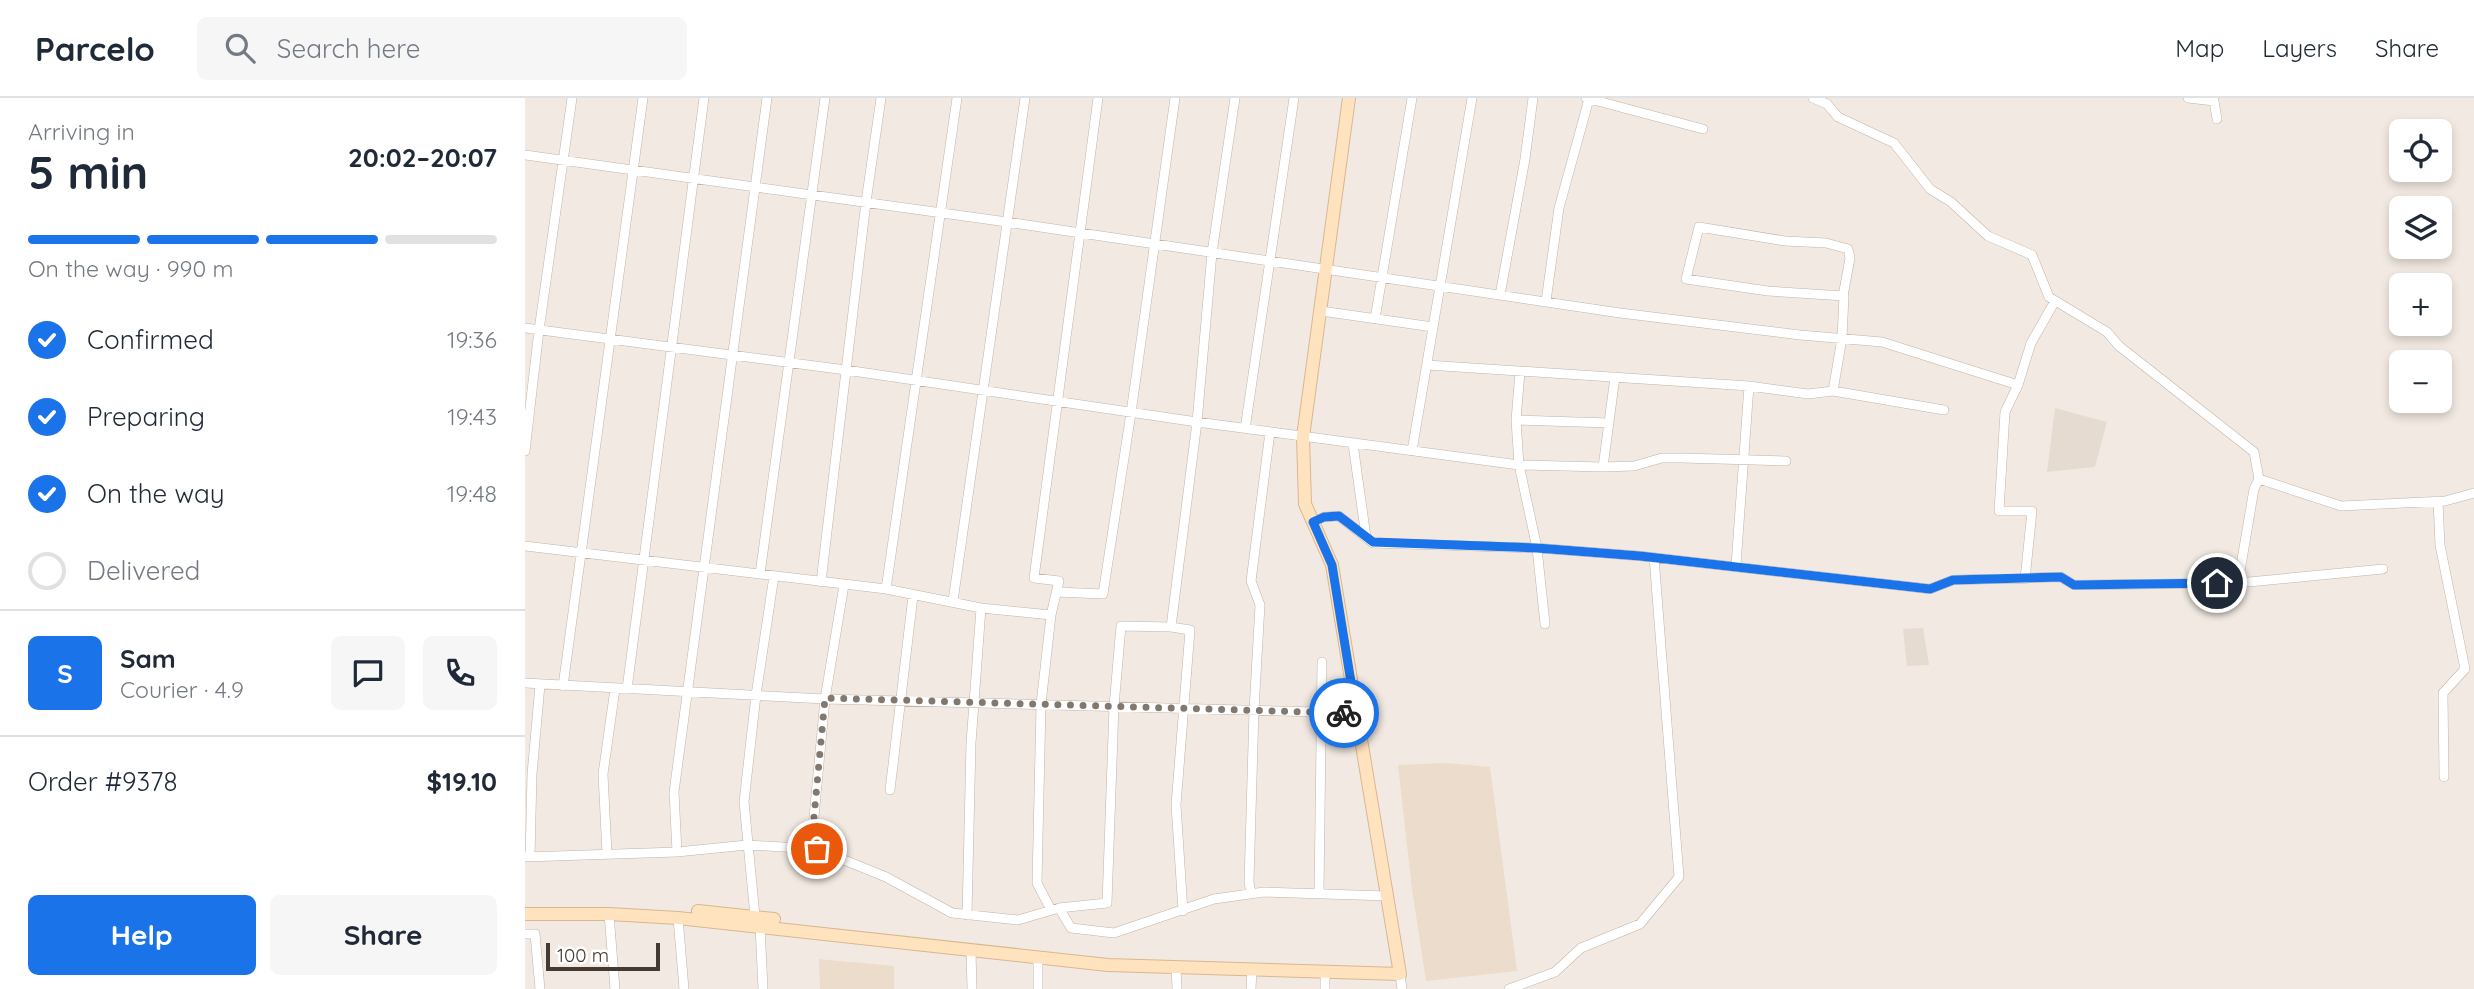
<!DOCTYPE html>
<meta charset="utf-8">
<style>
:root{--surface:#fff;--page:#f6f6f7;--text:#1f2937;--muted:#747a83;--line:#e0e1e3;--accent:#1a73e8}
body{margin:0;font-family:Quicksand,sans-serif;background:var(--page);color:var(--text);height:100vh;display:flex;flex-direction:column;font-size:26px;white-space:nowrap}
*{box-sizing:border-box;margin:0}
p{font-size:23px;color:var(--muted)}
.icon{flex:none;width:38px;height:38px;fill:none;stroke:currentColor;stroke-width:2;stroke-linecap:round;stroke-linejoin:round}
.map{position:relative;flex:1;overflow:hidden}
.panel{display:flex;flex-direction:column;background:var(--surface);width:525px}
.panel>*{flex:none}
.buttons{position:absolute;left:1864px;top:21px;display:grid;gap:14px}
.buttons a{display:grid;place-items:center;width:63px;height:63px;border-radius:10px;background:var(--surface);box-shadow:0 4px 10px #0003;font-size:35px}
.scale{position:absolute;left:21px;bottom:18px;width:114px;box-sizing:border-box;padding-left:7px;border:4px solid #443a32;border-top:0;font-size:19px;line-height:24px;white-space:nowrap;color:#443a32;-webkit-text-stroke:5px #fff;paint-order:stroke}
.pin{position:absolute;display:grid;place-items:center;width:60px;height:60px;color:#fff;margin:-30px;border:4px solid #fff;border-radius:50%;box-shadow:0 2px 7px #0007}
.courier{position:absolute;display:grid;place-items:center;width:70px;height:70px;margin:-35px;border:5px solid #1a73e8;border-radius:50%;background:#fff;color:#222;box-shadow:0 2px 9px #0007}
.headline em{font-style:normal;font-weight:700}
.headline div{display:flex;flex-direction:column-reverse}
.headline{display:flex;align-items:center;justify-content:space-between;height:119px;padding:0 28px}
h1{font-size:46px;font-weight:700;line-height:52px}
.bar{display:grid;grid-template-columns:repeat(4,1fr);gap:10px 7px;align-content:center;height:84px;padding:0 28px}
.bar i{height:9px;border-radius:5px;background:var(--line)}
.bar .active{background:var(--accent)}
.bar p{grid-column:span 4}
.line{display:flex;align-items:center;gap:18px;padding:0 28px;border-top:2px solid var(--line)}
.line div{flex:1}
.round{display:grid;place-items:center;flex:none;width:74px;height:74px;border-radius:10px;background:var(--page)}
ol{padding:0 28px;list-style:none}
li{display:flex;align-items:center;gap:21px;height:77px}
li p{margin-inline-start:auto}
li .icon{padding:7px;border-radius:50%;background:var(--accent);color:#fff;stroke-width:4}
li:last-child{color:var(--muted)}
li i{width:38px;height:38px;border:4px solid var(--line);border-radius:50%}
.cta{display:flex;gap:14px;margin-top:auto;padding:14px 28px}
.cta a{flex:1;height:80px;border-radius:10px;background:var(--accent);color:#fff;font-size:28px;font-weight:700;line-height:80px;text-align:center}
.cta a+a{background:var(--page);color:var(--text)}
header{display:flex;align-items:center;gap:42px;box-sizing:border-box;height:98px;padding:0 35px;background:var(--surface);border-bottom:2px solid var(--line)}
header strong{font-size:33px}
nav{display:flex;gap:38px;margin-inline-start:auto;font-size:24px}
.search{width:490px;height:63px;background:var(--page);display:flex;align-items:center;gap:18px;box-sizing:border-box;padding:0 24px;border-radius:10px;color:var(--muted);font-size:26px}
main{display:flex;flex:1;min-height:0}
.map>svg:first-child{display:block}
.residential{fill:#e6dbd0}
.education{fill:#ecdccb}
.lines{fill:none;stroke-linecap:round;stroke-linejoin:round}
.street-casing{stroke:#c1b3a7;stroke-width:10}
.secondary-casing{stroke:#d8b791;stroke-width:14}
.street{stroke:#fff;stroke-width:9}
.secondary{stroke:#ffe3bf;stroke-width:12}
.done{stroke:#817870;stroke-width:7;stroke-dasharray:0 12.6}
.route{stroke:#1a73e8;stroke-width:9}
</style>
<header>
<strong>Parcelo</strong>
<div class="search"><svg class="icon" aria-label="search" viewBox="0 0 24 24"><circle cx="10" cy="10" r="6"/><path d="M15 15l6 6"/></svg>Search here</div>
<nav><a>Map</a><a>Layers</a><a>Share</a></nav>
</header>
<main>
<section class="panel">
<div class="headline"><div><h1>5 min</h1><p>Arriving in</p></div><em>20:02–20:07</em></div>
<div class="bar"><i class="active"></i><i class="active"></i><i class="active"></i><i></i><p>On the way · 990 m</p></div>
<ol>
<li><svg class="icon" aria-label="check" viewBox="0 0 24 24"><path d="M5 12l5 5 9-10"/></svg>Confirmed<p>19:36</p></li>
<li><svg class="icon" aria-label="check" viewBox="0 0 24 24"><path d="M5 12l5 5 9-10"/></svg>Preparing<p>19:43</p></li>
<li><svg class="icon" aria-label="check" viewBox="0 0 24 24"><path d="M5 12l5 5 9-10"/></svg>On the way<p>19:48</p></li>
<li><i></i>Delivered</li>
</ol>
<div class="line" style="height:126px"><b class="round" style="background:var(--accent);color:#fff">S</b><div><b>Sam</b><p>Courier · 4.9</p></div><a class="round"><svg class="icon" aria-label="chat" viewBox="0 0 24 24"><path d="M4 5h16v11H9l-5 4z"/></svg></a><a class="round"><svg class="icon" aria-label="phone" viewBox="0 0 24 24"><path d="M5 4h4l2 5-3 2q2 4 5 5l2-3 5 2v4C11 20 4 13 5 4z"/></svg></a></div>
<div class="line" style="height:91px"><div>Order #9378</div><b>$19.10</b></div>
<div class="cta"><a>Help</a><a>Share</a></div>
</section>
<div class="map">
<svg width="1949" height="891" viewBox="0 0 1949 891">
<rect width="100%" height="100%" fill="#f2eae2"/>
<!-- residential -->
<path class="residential" d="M1530,310l52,14 -12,45 -48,5z
M1398,530l6,37 -22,1 -4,-37z"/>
<!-- education -->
<path class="education" d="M921,665l44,4 27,204 -91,10 -14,-92 -14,-124z
M294,861l75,7v23h-74z"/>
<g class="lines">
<!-- street casing -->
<g class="street-casing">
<path id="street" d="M1061,0l117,31
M1288,0l14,6 11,13 56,26 36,46 21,13 37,34 44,19 17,42 58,35 12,14 135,106 5,27 82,27 104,-5 29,-8
M1663,0l26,3 3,18
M0,57l482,67 613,91 180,22 82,7 136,43
M975,197l25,-136 8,-61
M1021,203l13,-93 30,-109
M796,213l112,16
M850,221l37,-221
M0,230l321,42 351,52 322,43 84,2 31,-1 28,-8h20l104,3
M902,267l322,21 59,8 25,-3 111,19
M995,274l-4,48 3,45 18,83 8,76
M1308,293l9,-53 2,-42 -76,-5 -82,-12 13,-52 86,14 41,2 22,6 2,9 -7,38
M991,322l93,3
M720,331l49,-331
M828,346l13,93
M0,353l14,-121 33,-232
M887,353l60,-353
M1078,369l12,-90
M1913,403l2,44 25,124 -22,24 1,84
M788,424l11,-5 15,-1 34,27 164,5 103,8 290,33 23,-9 108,-3 13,8 164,-2 145,-14
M0,448l361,43 95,19 70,7
M1211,467l13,-179
M235,476l65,-476
M1500,481l7,-68h-33l6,-99 13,-27 13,-42 24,-42
M296,484l45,-380 15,-104
M1713,485l16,-94 5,-10
M361,491l71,-491
M531,494l47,2 28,-181 44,-315
M428,503l72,-503
M0,585l300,16 531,14
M38,588l80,-588
M102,591l77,-591
M365,692l23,-194
M286,751l14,-150 19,-114
M152,754l-3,-60 93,-694
M82,756l-4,-80 12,-85
M0,759l152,-5 70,-7 70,4 69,28 66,36 66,7 41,-12 12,20 43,5 100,-34 50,-7 123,4
M5,759l2,-83 8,-89
M794,795l3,-231
M726,796l-2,-12 5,-172 6,-105 -9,-24 19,-149
M534,810l48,-5 7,-197 7,-80 50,1
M526,812l-14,-27 4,-179 10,-89 8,-34 -25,-3 64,-480
M658,813l-7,-106 14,-175 -19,-3 26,-205 15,-169 23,-155
M84,816l6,75
M442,817l4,-172 10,-135
M230,818l-11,-114 12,-107 18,-119
M153,820l6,71
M235,828l3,63
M0,836h10l5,55
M446,853l1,38
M513,860v31
M651,870l1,21
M800,874v17
M875,876l2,15
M726,891l1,-19
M984,891l46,-17 26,-24 59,-24 39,-47 -25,-320"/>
</g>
<!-- secondary casing -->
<g class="secondary-casing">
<path id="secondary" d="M173,813l76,8
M0,816h84l69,4 430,47 292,9 -68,-409 -27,-61 -2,-67 46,-339"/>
</g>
<!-- street -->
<use href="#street" class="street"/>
<!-- secondary -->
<use href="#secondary" class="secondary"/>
</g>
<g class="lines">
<!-- done -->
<path class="done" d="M292,751h-6l14,-151 519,15"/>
<!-- route -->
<path class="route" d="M819,615h12l-24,-148 -19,-43 11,-5 15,-1 34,26 164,6 103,8 290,33 23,-9 108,-3 13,8 143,-2"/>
</g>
</svg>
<div class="buttons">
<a><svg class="icon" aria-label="locate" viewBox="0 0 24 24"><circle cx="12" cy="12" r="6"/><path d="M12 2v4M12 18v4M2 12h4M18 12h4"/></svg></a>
<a><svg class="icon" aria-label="layers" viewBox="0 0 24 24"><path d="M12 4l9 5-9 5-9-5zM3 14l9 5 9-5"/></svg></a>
<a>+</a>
<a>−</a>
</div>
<div class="scale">100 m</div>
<div class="pin" style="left:292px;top:751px;background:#ea580c"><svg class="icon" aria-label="bag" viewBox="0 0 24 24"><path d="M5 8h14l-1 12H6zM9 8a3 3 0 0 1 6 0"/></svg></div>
<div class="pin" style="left:1692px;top:485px;background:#1f2937"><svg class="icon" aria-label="home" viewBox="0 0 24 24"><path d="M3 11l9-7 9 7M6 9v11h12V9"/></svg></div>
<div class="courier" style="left:819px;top:615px"><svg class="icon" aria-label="bike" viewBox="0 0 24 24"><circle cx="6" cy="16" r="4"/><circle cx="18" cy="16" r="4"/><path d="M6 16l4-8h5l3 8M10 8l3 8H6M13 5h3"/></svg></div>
</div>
</main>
